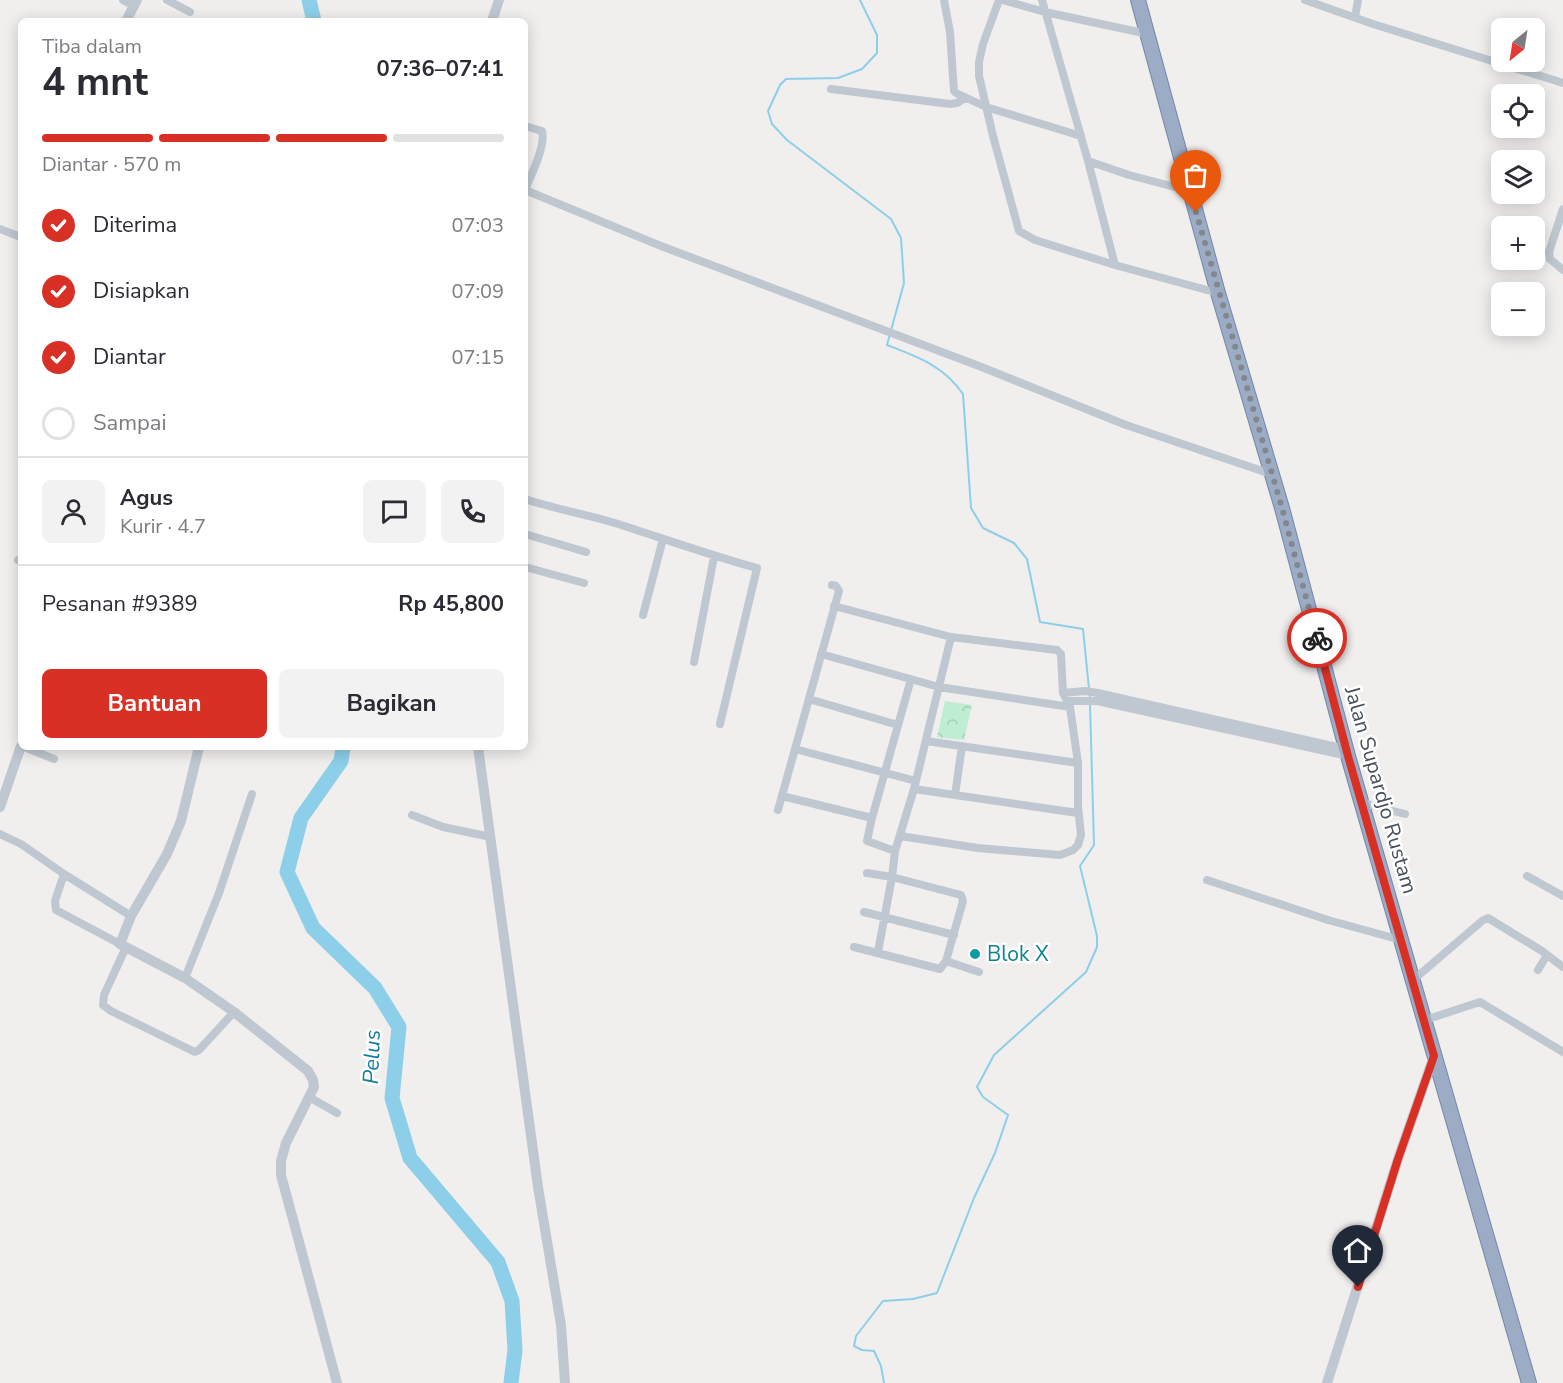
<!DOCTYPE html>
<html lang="id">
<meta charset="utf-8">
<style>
:root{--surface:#fff;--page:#f2f2f3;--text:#2b2b33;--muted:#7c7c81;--line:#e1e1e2;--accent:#d93025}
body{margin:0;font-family:"Nunito Sans",sans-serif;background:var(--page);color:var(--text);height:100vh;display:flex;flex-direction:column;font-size:22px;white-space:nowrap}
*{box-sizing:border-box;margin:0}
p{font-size:20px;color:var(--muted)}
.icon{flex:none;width:33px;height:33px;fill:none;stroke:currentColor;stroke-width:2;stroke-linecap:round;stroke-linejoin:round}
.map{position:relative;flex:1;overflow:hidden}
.panel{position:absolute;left:18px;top:18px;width:510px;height:732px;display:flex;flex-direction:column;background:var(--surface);border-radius:9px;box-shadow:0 3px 15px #0003}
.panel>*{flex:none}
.needle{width:39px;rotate:210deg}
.buttons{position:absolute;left:1491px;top:18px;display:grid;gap:12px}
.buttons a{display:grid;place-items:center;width:54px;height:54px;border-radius:9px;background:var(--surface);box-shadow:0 3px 15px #0003;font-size:30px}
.pin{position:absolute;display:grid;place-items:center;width:51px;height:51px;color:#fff;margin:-62px -26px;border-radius:50% 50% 50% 0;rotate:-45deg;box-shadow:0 0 6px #0007}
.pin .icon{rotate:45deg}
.courier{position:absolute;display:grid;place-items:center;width:60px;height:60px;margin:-30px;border:4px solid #d93025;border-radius:50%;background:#fff;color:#222;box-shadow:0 2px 8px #0007}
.summary em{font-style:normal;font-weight:700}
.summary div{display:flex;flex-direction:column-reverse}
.summary{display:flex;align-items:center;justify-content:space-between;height:102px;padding:0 24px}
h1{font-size:39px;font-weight:700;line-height:45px}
.bar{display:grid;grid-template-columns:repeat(4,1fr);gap:9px 6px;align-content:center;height:72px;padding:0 24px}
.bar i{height:8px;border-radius:4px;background:var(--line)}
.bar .active{background:var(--accent)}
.bar p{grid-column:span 4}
.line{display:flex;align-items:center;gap:15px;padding:0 24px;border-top:2px solid var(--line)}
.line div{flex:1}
.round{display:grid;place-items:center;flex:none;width:63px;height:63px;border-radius:9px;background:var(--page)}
ol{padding:0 24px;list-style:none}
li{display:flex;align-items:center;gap:18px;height:66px}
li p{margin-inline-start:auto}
li .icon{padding:6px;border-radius:50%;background:var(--accent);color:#fff;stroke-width:4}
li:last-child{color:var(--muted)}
li i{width:33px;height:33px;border:3px solid var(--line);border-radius:50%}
.cta{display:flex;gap:12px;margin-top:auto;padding:12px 24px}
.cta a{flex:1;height:69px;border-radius:9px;background:var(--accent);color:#fff;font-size:24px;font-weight:700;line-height:69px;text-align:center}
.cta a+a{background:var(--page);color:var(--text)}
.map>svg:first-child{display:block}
.park{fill:url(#park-crowns)}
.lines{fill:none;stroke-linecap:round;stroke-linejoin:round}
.stream{stroke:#8dcfe8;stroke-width:2}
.river{stroke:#8dcfe8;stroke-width:15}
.trunk-casing{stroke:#7388a7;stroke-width:16}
.minor{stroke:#bfc8d0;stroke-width:8}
.tertiary{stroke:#bfc8d0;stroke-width:10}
.trunk{stroke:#9cacc4;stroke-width:14}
.done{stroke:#82878e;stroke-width:6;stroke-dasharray:0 10.8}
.route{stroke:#d93025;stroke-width:8}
.culture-dot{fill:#0f9aa8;stroke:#fff;stroke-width:2}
.labels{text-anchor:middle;stroke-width:5;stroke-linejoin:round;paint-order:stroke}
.street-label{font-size:21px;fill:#47505b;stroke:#fff}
.culture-label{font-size:21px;fill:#0d838f;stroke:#fff;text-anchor:start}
.water-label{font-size:22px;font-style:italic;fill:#127ba3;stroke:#fff}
</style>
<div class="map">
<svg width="1563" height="1383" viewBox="0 0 1563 1383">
<defs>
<pattern id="park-crowns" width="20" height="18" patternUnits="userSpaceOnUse" patternTransform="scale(1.5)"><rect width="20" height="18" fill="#beedd3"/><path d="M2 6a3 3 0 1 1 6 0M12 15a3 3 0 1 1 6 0" fill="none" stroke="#a5cdb7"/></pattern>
</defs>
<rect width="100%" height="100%" fill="#f1eeee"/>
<!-- park -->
<path class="park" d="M945,701l27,4 -8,35 -27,-3z"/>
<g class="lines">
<!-- stream -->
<path class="stream" d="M860,0l17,35v18l-15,16 -24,9 -52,1 -6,6 -12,26 4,13 15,16 104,79 10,19 3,45 -17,62c31,12 57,21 76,49l8,114 12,20 31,15 13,16 13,63 43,7 7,70
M884,1383l-3,-17 -7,-15 -12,-1 -8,-4 2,-10 27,-35 30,-2 24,-6 37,-95 21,-45 13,-38 -25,-18 -6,-10 17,-32 92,-83 11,-25v-11l-17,-70 14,-21 -4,-141"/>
<!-- river -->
<path class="river" d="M309,0l5,21
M343,747l-2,14 -40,57 -14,54 26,56 62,60 24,39 -7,71 18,60 88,104 14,39 3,49 -4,33"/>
<!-- trunk casing -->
<g class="trunk-casing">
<path id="trunk" d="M1138,0l80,293 64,215 66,248 181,627"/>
</g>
<!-- minor -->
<path class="minor" d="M123,0l11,6
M167,0l23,12
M944,0l6,32 4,59 2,2 30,14 95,29
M999,0l-16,44 -4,18v14l14,60 26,95 16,9 80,25
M1002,0l43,12 103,22
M1042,0l46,161 41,14 61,16
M1305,0l68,24 190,59
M1355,17l3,-17
M831,89l119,15 7,-1 8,-5
M525,126l17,5c4,15 -11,44 -17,59
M1088,161l27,104 103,28
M525,190l136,56 318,120 147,59 145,49
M1563,209l-14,43 1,7 13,11
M0,229l21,8
M525,499c30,10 60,15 90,24 47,15 94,32 142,45l-37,156
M525,534l61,18
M18,560l3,1
M525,567l59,16
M834,606l117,31 106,13 4,4 2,39 7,14 8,56v44l3,28 -3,10 -5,5 -13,5 -82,-7 -78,-12
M643,615l20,-76
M821,654l118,33 131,20
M694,662l20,-105
M1063,693l22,-2 13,2 248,56
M809,699l89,26
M1067,701h30l251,55
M926,741l152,22
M24,747l30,12
M795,749l121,32
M914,789l164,24
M955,795l7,-49
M782,796l90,22 -5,23 28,10 19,-62 37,-152
M1361,800l9,5 35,9
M778,810l61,-219 -3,-5 -4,-1
M412,815l31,12 48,10
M872,818l39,-139
M0,834l21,10 43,30 67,42
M64,874l-9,27 1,9 64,34
M1527,876l36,20
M1207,880l121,40 73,20
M864,912l90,23
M126,947l-22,48 -1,10 8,6 84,41 4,-2 35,-38
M854,947l86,22 6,-8 17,-60 -2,-6 -69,-18 -25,-4
M878,952l14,-75 3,-26
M946,961l33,11
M1538,970l9,-15
M185,978l34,-85 33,-99
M1412,981l70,-60 6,-3 54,33 21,16
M1425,1020l55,-18 83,50
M309,1097l28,16"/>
<!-- tertiary -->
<path class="tertiary" d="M126,21l11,-21
M492,21l7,-21
M199,747l-18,74 -14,33 -36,62 -11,28 65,34 49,34 74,59 5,9 1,7 -28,56 -5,18v14l56,208
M478,747l60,440 23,138 4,58
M0,807l21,-61
M1327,1383l71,-224 36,-103"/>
<!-- trunk -->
<use href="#trunk" class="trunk"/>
</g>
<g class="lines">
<!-- done -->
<path class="done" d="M1196,212l86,296 35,130"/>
<!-- route -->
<path class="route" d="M1317,638l31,118 86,300 -36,103 -40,128"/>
</g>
<!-- markers -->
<circle class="culture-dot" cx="975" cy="954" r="6"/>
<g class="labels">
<!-- street labels -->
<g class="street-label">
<text transform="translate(1381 790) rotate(74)" y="7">Jalan Supardjo Rustam</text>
</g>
<!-- culture labels -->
<g class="culture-label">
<text x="987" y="961">Blok X</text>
</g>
<!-- water labels -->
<g class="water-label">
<text transform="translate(371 1057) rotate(-88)" y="8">Pelus</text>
</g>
</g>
</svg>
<div class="buttons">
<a><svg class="needle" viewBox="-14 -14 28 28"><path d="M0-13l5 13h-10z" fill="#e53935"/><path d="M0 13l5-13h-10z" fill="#7c7c81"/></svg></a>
<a><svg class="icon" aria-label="locate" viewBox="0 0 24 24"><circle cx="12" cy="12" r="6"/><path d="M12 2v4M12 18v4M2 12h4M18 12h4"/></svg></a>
<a><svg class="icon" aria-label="layers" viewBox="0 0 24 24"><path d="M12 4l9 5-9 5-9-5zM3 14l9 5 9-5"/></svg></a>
<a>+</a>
<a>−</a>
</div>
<div class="pin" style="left:1196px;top:212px;background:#ea580c"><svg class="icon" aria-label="bag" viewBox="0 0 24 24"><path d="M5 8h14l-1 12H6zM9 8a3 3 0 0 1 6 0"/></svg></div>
<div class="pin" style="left:1358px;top:1287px;background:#1f2937"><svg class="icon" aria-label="home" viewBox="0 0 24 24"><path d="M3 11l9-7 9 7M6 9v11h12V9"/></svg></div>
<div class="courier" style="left:1317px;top:638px"><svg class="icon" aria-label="bike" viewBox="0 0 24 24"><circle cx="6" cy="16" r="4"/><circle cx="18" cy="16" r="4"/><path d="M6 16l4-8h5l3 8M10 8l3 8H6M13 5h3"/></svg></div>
<section class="panel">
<div class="summary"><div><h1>4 mnt</h1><p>Tiba dalam</p></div><em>07:36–07:41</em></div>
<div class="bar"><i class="active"></i><i class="active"></i><i class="active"></i><i></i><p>Diantar · 570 m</p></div>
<ol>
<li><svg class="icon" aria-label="check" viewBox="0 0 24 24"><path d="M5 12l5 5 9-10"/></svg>Diterima<p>07:03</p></li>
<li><svg class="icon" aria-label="check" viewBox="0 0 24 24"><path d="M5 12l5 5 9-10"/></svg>Disiapkan<p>07:09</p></li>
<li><svg class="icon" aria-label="check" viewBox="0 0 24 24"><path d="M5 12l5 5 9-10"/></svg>Diantar<p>07:15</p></li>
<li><i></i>Sampai</li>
</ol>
<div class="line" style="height:108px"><a class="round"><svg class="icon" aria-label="person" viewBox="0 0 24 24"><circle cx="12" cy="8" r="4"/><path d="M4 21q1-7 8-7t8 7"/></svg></a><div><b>Agus</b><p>Kurir · 4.7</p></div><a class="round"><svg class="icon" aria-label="chat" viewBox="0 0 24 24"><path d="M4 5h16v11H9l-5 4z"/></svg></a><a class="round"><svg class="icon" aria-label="phone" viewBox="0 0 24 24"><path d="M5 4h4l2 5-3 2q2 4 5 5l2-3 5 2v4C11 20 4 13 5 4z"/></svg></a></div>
<div class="line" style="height:78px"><div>Pesanan #9389</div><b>Rp 45,800</b></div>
<div class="cta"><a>Bantuan</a><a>Bagikan</a></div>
</section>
</div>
